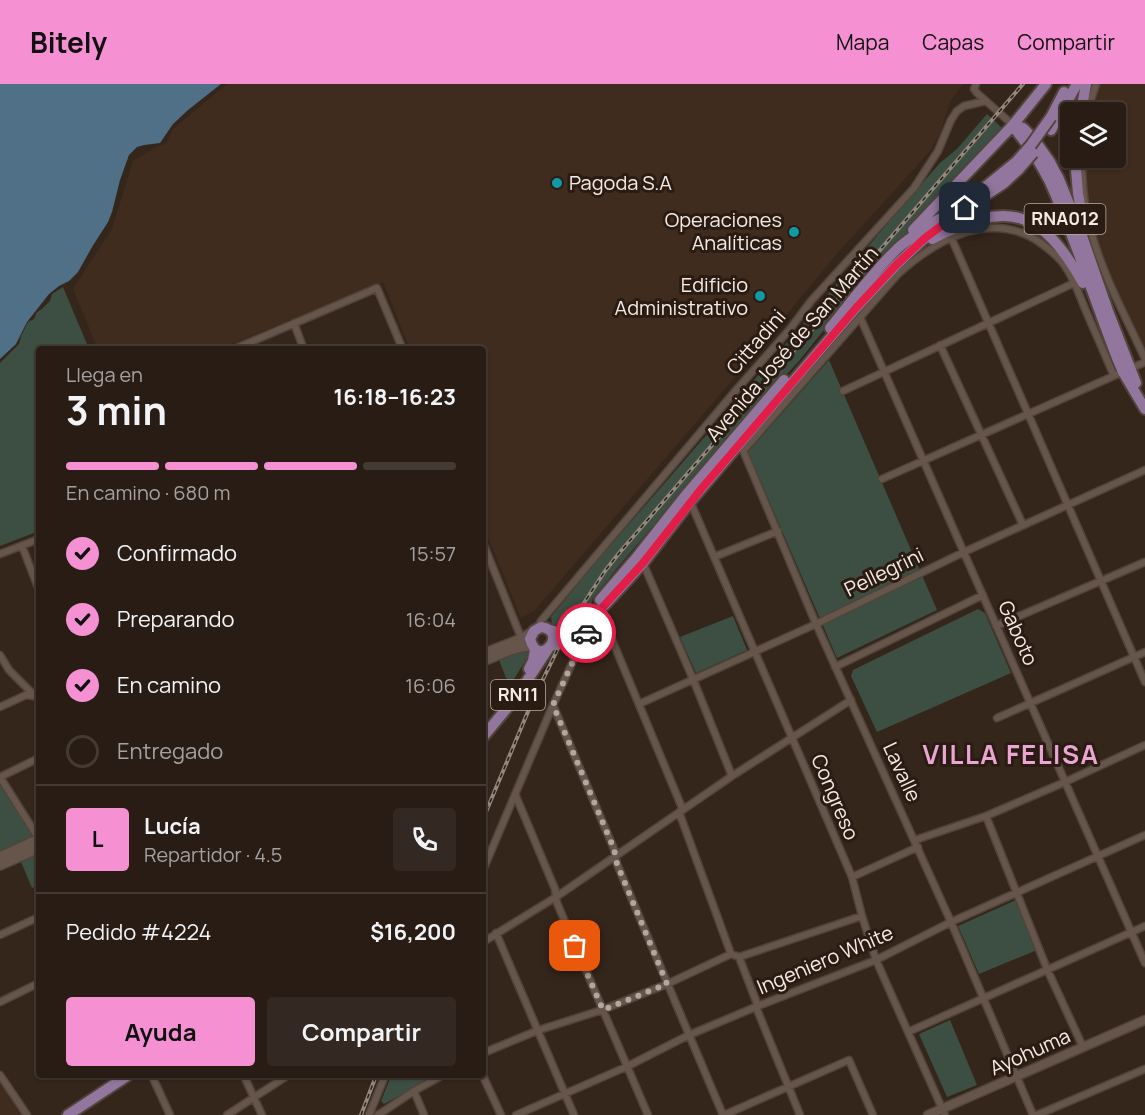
<!DOCTYPE html>
<html lang="es">
<meta charset="utf-8">
<style>
:root{--surface:#281c15;--page:#342922;--text:#f1f3f6;--muted:#a5a1a0;--line:#443a34;--accent:#f591d2}
body{margin:0;font-family:Manrope,sans-serif;background:var(--page);color:var(--text);height:100vh;display:flex;flex-direction:column;font-size:22px;white-space:nowrap}
*{box-sizing:border-box;margin:0}
p{font-size:20px;color:var(--muted)}
.icon{flex:none;width:33px;height:33px;fill:none;stroke:currentColor;stroke-width:2;stroke-linecap:round;stroke-linejoin:round}
.map{position:relative;flex:1;overflow:hidden}
.details{position:absolute;left:36px;top:262px;width:450px;height:732px;display:flex;flex-direction:column;background:var(--surface);border-radius:6px;box-shadow:0 2px 4px #0004,0 0 0 2px var(--line)}
.details>*{flex:none}
.fabs{position:absolute;left:1060px;top:18px;display:grid;gap:12px}
.fabs a{display:grid;place-items:center;width:66px;height:66px;border-radius:6px;background:var(--surface);box-shadow:0 2px 4px #0004,0 0 0 2px var(--line);font-size:30px}
.pin{position:absolute;display:grid;place-items:center;width:51px;height:51px;color:#fff;margin:-26px;border-radius:12px;box-shadow:0 3px 9px #0006}
.courier{position:absolute;display:grid;place-items:center;width:60px;height:60px;margin:-30px;border:4px solid #e11d48;border-radius:50%;background:#fff;color:#222;box-shadow:0 2px 8px #0007}
.overview em{font-style:normal;font-weight:700}
.overview div{display:flex;flex-direction:column-reverse}
.overview{display:flex;align-items:center;justify-content:space-between;height:102px;padding:0 30px}
h1{font-size:39px;font-weight:700;line-height:45px}
.bar{display:grid;grid-template-columns:repeat(4,1fr);gap:9px 6px;align-content:center;height:72px;padding:0 30px}
.bar i{height:8px;border-radius:4px;background:var(--line)}
.bar .current{background:var(--accent)}
.bar p{grid-column:span 4}
.line{display:flex;align-items:center;gap:15px;padding:0 30px;border-top:2px solid var(--line)}
.line div{flex:1}
.round{display:grid;place-items:center;flex:none;width:63px;height:63px;border-radius:6px;background:var(--page)}
ol{padding:0 30px;list-style:none}
li{display:flex;align-items:center;gap:18px;height:66px}
li p{margin-inline-start:auto}
li .icon{padding:6px;border-radius:50%;background:var(--accent);color:#111;stroke-width:4}
li:last-child{color:var(--muted)}
li i{width:33px;height:33px;border:3px solid var(--line);border-radius:50%}
.primary-button{display:flex;gap:12px;margin-top:auto;padding:12px 30px}
.primary-button a{flex:1;height:69px;border-radius:6px;background:var(--accent);color:#111;font-size:24px;font-weight:700;line-height:69px;text-align:center}
.primary-button a+a{background:var(--page);color:var(--text)}
header{display:flex;align-items:center;gap:36px;box-sizing:border-box;height:84px;padding:0 30px;background:var(--accent);color:#111}
header strong{font-size:28px}
nav{display:flex;gap:33px;margin-inline-start:auto;font-size:21px}
.map>svg:first-child{display:block}
.built{fill:#402c1e}
.green{fill:#3c4f42}
.water{fill:#4f7087}
.lines{fill:none;stroke-linecap:round;stroke-linejoin:round}
.minor-casing{stroke:#50443b;stroke-width:9}
.tertiary-casing{stroke:#50443b;stroke-width:11}
.secondary-casing{stroke:#50443b;stroke-width:12}
.primary-casing{stroke:#50443b;stroke-width:14}
.minor{stroke:#66554a;stroke-width:6}
.tertiary{stroke:#66554a;stroke-width:8}
.secondary{stroke:#66554a;stroke-width:9}
.primary{stroke:#93769d;stroke-width:10}
.rail-casing{stroke:#93877e;stroke-width:4}
.rail{stroke:#2a1c13;stroke-width:1.5;stroke-dasharray:4.5;stroke-linecap:butt}
.primary-bridge-casing{stroke:#50443b;stroke-width:14;stroke-linecap:butt}
.primary-bridge{stroke:#93769d;stroke-width:10}
.done{stroke:#b2a69e;stroke-width:6;stroke-dasharray:0 10.8}
.route{stroke:#e11d48;stroke-width:8}
.culture-dot{fill:#0f9aa8;stroke:#2a1c13;stroke-width:2}
.labels{text-anchor:middle;stroke-width:6;stroke-linejoin:round;paint-order:stroke}
.shield{fill:#2a1c13;stroke:#b8ada5;stroke-width:1.5}
.shield-label{font-size:18px;font-weight:bold;fill:#f5ebe4}
.poi-label{font-size:20px;fill:#f5ebe4;stroke:#2a1c13;text-anchor:end}
.street-label{font-size:20px;fill:#f5ebe4;stroke:#2a1c13}
.district-label{font-size:26px;font-weight:bold;letter-spacing:1.5px;fill:#eba5d2;stroke:#2a1c13}
</style>
<header>
<strong>Bitely</strong>
<nav><a>Mapa</a><a>Capas</a><a>Compartir</a></nav>
</header>
<div class="map">
<svg width="1145" height="1031" viewBox="0 0 1145 1031">
<rect width="100%" height="100%" fill="#35261c"/>
<!-- built -->
<path class="built" d="M227,0h736l-13,17 -9,30 -10,19 -96,106 -106,128 -195,227 -13,7 -38,-93v-175l-73,-1 -27,-67 -164,67h-121l-25,-60 39,-60 21,-68 23,-14 10,-3 7,-15z
M1096,0h49v275l-45,-98 -10,-33 -8,-70h34v-46h-29z
M0,991l27,40h-27z"/>
<!-- green -->
<path class="green" d="M987,30l15,14 -133,146 -70,87 -73,79 -108,127 -25,31 -2,6 -11,14 -6,5 -16,6 -6,-4 -1,-8 38,-47 214,-246 105,-125 32,-36 17,-14z
M63,203l26,62 -50,1v181l-39,15v-183l19,-19 2,-8 7,-14 6,-3 3,-7 5,-3 8,-8 2,-7z
M829,276l108,250 -100,48 -89,-206z
M978,525l7,4 26,60 -134,59 -26,-56 2,-6z
M733,532l14,34 -51,23 -16,-36z
M527,565l2,3v3l-17,27 -6,-4 -8,-21z
M0,693l39,62 -39,18z
M39,770v31l-7,3 -11,-26z
M1016,816l21,50 -58,24 -21,-48z
M950,936l27,65 -30,12 -28,-63z
M391,992h45l-52,28 -3,-3z"/>
<!-- water -->
<path class="water" d="M0,0h221l-33,26 -15,14 -13,19 -16,2 -7,2 -8,8 -9,25 -8,32 -4,10 -16,25 -14,25 -9,9 -10,5 -10,8 -22,28 -11,22 -16,15z"/>
<g class="lines">
<!-- minor casing -->
<g class="minor-casing">
<path id="minor" d="M976,0l-2,5 3,4 36,32
M1087,28l9,-28
M1082,74c0,24 2,50 9,73 12,45 35,86 54,128
M951,153l194,445
M860,233l285,646
M294,239l10,27
M940,261l83,180
M232,266l145,-62 26,62
M843,307l231,-108
M740,359l76,181 135,298 82,193
M743,367l154,-176c39,-36 96,-67 145,-31 8,6 17,13 23,22 8,11 13,25 18,38 10,24 21,48 31,72
M882,395l263,-117
M690,417l162,376 10,39 14,44 69,155
M483,459l39,97
M22,462l17,44
M0,470l39,-15
M714,473l64,-26
M643,479l50,116 39,97
M600,527l83,199
M996,542l149,-64
M538,543l3,-6 196,-232 53,-60 21,-28 103,-113 24,-37 13,-31 6,-9 7,-5 22,-5
M0,571l9,15 30,30
M835,583l148,-72
M639,620l177,-80 148,-72 181,-82
M553,621l61,144 3,15 106,251
M0,623l26,-12 9,1
M997,634l148,-66
M0,693l39,62
M0,693l39,-19
M515,710l40,95 2,14 91,212
M679,728l52,142
M986,732l61,153 36,78
M915,756l71,-24 79,-34 80,-37
M483,786l70,-165 35,-77
M852,793l66,-30
M496,849l78,182
M0,851l39,-18
M483,858l73,-45 176,-121 119,-76
M739,873l19,49
M0,918l39,-19
M756,923l44,108
M908,948l237,-106
M483,969l56,-23 63,-20 65,-26 64,-30 8,3 123,-41
M0,991l27,40
M152,992l18,39
M244,992l18,39
M483,992l18,39
M414,1007l10,24
M227,1031l60,-39
M369,1031l16,-39
M378,1031l36,-24 27,-15
M516,1031l110,-48 63,-32 69,-29 118,-46 75,-38 194,-87
M724,1031l125,-55 24,55
M1037,1031l108,-46"/>
</g>
<!-- tertiary casing -->
<g class="tertiary-casing">
<path id="tertiary" d="M928,1031l217,-95"/>
</g>
<!-- secondary casing -->
<g class="secondary-casing">
<path id="secondary" d="M483,570l38,-15 13,-8
M483,577c16,-6 32,-15 49,-15
M0,773l39,-18
M0,781l39,-17"/>
</g>
<!-- primary casing -->
<g class="primary-casing">
<path id="primary" d="M1081,28l5,-28
M1051,33l13,-25
M1013,41c5,9 11,15 17,23 7,10 13,21 19,32 26,57 45,119 68,178l6,14 22,37
M1013,41l10,3 10,10 17,24 8,15 23,56 27,78 28,72
M1051,46l26,-46
M1075,74l3,35 6,36
M984,104l32,-26
M913,146l100,-105 33,-41
M932,155c75,-39 109,-31 151,44
M830,244c22,-27 42,-55 67,-79 13,-12 28,-21 42,-30
M600,516l36,-42 49,-62 99,-116
M541,543c29,4 -2,44 -11,12l4,-8z
M550,546l11,3 14,-6
M549,563l19,-8 22,-14 10,-15 43,-47 47,-61 50,-59 116,-135 40,-43 29,-27 40,-29 39,-26 15,-14
M529,585l4,-8 2,-12
M483,653l34,-41 31,-47
M68,1031l59,-39"/>
</g>
<!-- minor -->
<use href="#minor" class="minor"/>
<!-- tertiary -->
<use href="#tertiary" class="tertiary"/>
<!-- secondary -->
<use href="#secondary" class="secondary"/>
<!-- primary -->
<use href="#primary" class="primary"/>
<!-- rail casing -->
<g class="rail-casing">
<path id="rail" d="M483,735l49,-117 34,-70 12,-20 27,-41 15,-19 403,-468
M361,1031l15,-39"/>
</g>
<!-- rail -->
<use href="#rail" class="rail"/>
<!-- primary-bridge casing -->
<g class="primary-bridge-casing">
<path id="primary-bridge" d="M1016,78l15,-17 20,-28
M1019,85l14,-16"/>
</g>
<!-- primary-bridge -->
<use href="#primary-bridge" class="primary-bridge"/>
</g>
<g class="lines">
<!-- done -->
<path class="done" d="M575,862l28,64 64,-26 -50,-120 -3,-15 -61,-144 33,-72"/>
<!-- route -->
<path class="route" d="M586,549l4,-8 10,-15 43,-47 59,-75 154,-180 40,-43 29,-27 40,-30"/>
</g>
<!-- markers -->
<g class="culture-dot">
<circle cx="557" cy="99" r="6"/>
<circle cx="794" cy="148" r="6"/>
<circle cx="760" cy="212" r="6"/>
</g>
<g class="labels">
<!-- shield labels -->
<g class="shield">
<rect x="1024.5" y="120" width="81" height="30" rx="4.5"/>
<rect x="491" y="596" width="54" height="30" rx="4.5"/>
</g>
<g class="shield-label">
<text x="1065" y="141">RNA012</text>
<text x="518" y="617">RN11</text>
</g>
<!-- poi labels -->
<g class="poi-label">
<text x="569" y="106" text-anchor="start">Pagoda S.A</text>
<text x="782" y="143">Operaciones<tspan x="782" dy="23">Analíticas</tspan></text>
<text x="748" y="208">Edificio<tspan x="748" dy="23">Administrativo</tspan></text>
</g>
<!-- street labels -->
<g class="street-label">
<text transform="translate(756 258) rotate(-49)" y="7">Cittadini</text>
<text transform="translate(792 260) rotate(-49)" y="7">Avenida José de San Martín</text>
<text transform="translate(884 488) rotate(-26)" y="7">Pellegrini</text>
<text transform="translate(1018 549) rotate(66)" y="7">Gaboto</text>
<text transform="translate(902 688) rotate(65)" y="7">Lavalle</text>
<text transform="translate(835 713) rotate(67)" y="7">Congreso</text>
<text transform="translate(825 876) rotate(-23)" y="7">Ingeniero White</text>
<text transform="translate(1030 968) rotate(-24)" y="7">Ayohuma</text>
</g>
<!-- district labels -->
<g class="district-label">
<text x="1011" y="680">VILLA FELISA</text>
</g>
</g>
</svg>
<div class="fabs">
<a><svg class="icon" aria-label="layers" viewBox="0 0 24 24"><path d="M12 4l9 5-9 5-9-5zM3 14l9 5 9-5"/></svg></a>
</div>
<div class="pin" style="left:575px;top:862px;background:#ea580c"><svg class="icon" aria-label="bag" viewBox="0 0 24 24"><path d="M5 8h14l-1 12H6zM9 8a3 3 0 0 1 6 0"/></svg></div>
<div class="pin" style="left:965px;top:124px;background:#1f2937"><svg class="icon" aria-label="home" viewBox="0 0 24 24"><path d="M3 11l9-7 9 7M6 9v11h12V9"/></svg></div>
<div class="courier" style="left:586px;top:549px"><svg class="icon" aria-label="car" viewBox="0 0 24 24"><path d="M5 17H2v-5l4-1 3-4h7l3 4 3 1v5h-3M9 17h6M6 11h13"/><circle cx="7" cy="17" r="2"/><circle cx="17" cy="17" r="2"/></svg></div>
<section class="details">
<div class="overview"><div><h1>3 min</h1><p>Llega en</p></div><em>16:18–16:23</em></div>
<div class="bar"><i class="current"></i><i class="current"></i><i class="current"></i><i></i><p>En camino · 680 m</p></div>
<ol>
<li><svg class="icon" aria-label="check" viewBox="0 0 24 24"><path d="M5 12l5 5 9-10"/></svg>Confirmado<p>15:57</p></li>
<li><svg class="icon" aria-label="check" viewBox="0 0 24 24"><path d="M5 12l5 5 9-10"/></svg>Preparando<p>16:04</p></li>
<li><svg class="icon" aria-label="check" viewBox="0 0 24 24"><path d="M5 12l5 5 9-10"/></svg>En camino<p>16:06</p></li>
<li><i></i>Entregado</li>
</ol>
<div class="line" style="height:108px"><b class="round" style="background:var(--accent);color:#111">L</b><div><b>Lucía</b><p>Repartidor · 4.5</p></div><a class="round"><svg class="icon" aria-label="phone" viewBox="0 0 24 24"><path d="M5 4h4l2 5-3 2q2 4 5 5l2-3 5 2v4C11 20 4 13 5 4z"/></svg></a></div>
<div class="line" style="height:78px"><div>Pedido #4224</div><b>$16,200</b></div>
<div class="primary-button"><a>Ayuda</a><a>Compartir</a></div>
</section>
</div>
